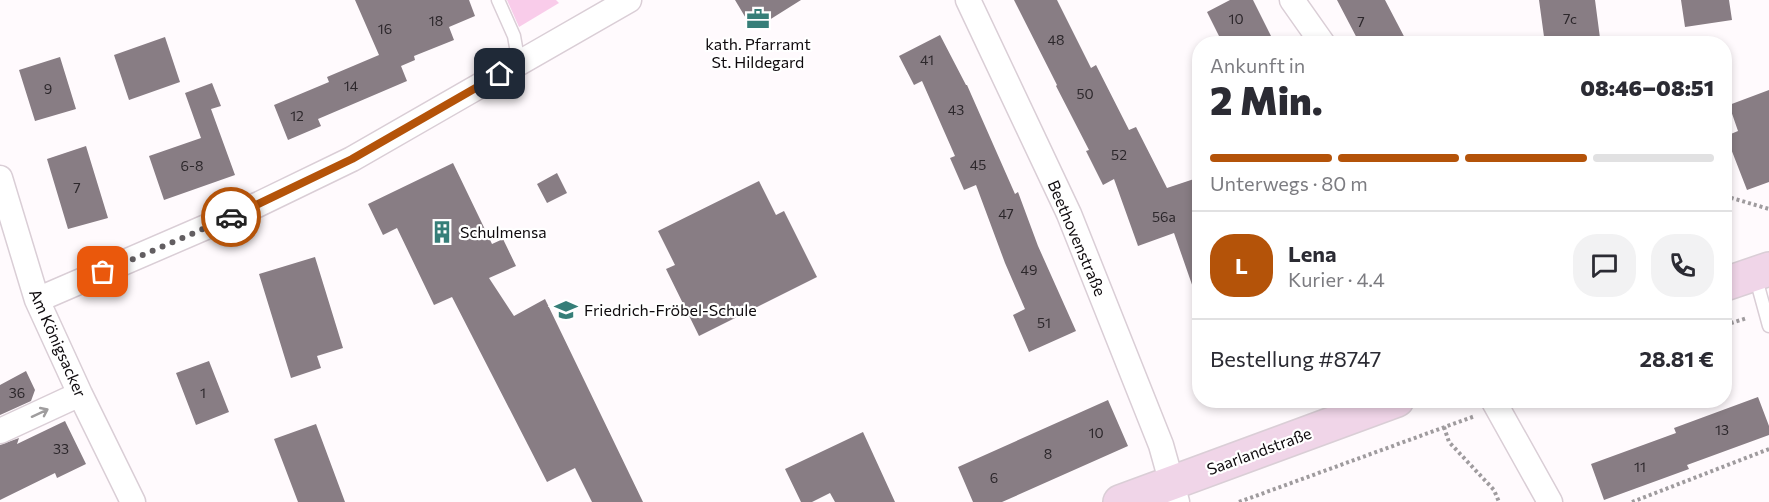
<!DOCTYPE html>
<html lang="de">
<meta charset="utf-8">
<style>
:root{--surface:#fff;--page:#f2f2f3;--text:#2b2b33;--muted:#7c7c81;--line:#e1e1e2;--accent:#b45309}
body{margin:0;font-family:Commissioner,sans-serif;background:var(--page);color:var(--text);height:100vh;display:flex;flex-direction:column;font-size:22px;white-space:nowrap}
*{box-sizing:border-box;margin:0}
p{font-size:20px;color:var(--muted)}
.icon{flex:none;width:33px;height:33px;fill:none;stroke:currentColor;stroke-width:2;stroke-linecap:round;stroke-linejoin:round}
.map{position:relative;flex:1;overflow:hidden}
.panel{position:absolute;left:1192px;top:36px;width:540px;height:372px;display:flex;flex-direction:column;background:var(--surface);border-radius:24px;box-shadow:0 3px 9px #0003}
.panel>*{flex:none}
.pin{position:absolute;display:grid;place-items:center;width:51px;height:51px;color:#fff;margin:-26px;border-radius:12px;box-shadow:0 3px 9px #0006}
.courier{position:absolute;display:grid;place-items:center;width:60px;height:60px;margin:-30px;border:4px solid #b45309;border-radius:50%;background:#fff;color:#222;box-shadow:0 2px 8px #0007}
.headline em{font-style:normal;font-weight:800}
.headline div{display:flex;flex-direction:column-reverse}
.headline{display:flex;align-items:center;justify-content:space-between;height:102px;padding:0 18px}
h1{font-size:39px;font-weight:800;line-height:45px}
.bar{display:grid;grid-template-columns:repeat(4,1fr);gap:9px 6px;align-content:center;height:72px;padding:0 18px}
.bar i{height:8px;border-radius:4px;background:var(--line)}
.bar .on{background:var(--accent)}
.bar p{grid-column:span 4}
.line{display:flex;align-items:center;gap:15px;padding:0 18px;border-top:2px solid var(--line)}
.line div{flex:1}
.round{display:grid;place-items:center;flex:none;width:63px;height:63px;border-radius:24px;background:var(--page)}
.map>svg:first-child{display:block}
.green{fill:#f9ccea}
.building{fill:#887d84}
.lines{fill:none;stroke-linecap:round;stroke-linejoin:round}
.lane-casing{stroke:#daced6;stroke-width:15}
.street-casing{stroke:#daced6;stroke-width:27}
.secondary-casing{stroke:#daced6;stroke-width:36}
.path{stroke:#9f9b9e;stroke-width:4;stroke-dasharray:3 3;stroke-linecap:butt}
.lane{stroke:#fff;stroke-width:12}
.street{stroke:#fff;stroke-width:24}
.secondary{stroke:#f0d5e8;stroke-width:33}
.oneway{stroke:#9f9d9e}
.done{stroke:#625e61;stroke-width:6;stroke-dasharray:0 10.8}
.route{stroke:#b45309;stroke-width:8}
.labels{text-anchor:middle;stroke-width:4.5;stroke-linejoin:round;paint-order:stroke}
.number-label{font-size:14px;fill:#2c272b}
.poi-label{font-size:16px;fill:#0e0a0d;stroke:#fff;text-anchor:start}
.street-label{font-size:16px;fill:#0e0a0d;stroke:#fff}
</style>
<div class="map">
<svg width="1769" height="502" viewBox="0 0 1769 502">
<rect width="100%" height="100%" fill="#fffafd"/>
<!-- green -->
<path class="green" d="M507,0h49l3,3 -40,24z"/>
<!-- building -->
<path class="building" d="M355,0h114l6,16 -26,11 5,13 -40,16 1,4 -14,6 6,15 -89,38 3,7 -33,14 -14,-35 55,-23 -2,-5 52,-22z
M735,0h66l-48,30z
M1014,0h43l34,68 5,-3 33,65 7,-3 31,61 33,-11v121l-3,1 -23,-66 -36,13 -24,-67 -11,6 -17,-34 3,-1 -33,-64 1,-1z
M1230,0h23l22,44h-52l-16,-32z
M1337,0h48l23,44h-48z
M1539,0h56l5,38 -36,6h-19z
M1681,0h48l3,20 -47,7z
M940,35l26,50h1l48,109 3,-2 20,54 38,85 -47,21 -16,-37 12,-6 -20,-46 -29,-78 -12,5 -14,-32 5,-2 -33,-75 -8,4 -15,-29z
M165,37l15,45 -51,18 -15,-45z
M60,57l16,52 -41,12 -16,-51z
M212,83l9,23 -10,3 24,66 -71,25 -15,-44 52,-18 -16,-45z
M1769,90v92l-22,8 -21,-54 12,-5 -9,-26z
M86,146l22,72 -40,11 -21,-70z
M453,163l39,81 11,-5 13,27 -27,12 25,38 31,-17 98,203h-51l-17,-34 -28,14 -95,-185 -18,8 -37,-77 -14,7 -15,-31z
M557,173l10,20 -20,10 -10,-19z
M759,181l17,34 8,-4 33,66 -118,59 -33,-67 9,-4 -17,-34z
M315,257l28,91 -26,8 4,12 -30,10 -32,-104z
M209,361l20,51 -33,13 -20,-52z
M26,371l9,19 -4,11 -31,14v-30z
M1758,397l11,29v9l-82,30 2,4 -85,31 -13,-36 85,-31 -2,-5z
M1108,400l20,46 -126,56h-29l-15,-35z
M65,421l21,43 -29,14 -2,-5 -55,27v-55l19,-7 -2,6z
M316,424l29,78h-47l-24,-63z
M863,432l32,70h-60l-5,-9 -18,9h-11l-16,-33z"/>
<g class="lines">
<!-- lane casing -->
<g class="lane-casing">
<path id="lane" d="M498,0l16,36 5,28
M1755,275l14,51"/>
</g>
<!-- street casing -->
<g class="street-casing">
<path id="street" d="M968,0l101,214 92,231 16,57
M1292,0l31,44
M0,178l37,122 43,94 53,108
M37,300l220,-95 95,-46 277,-159
M1493,400l57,102
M0,431l80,-37"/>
</g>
<!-- secondary casing -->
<g class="secondary-casing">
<path id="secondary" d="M1725,284l44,-15
M1120,502l277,-102"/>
</g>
<!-- path -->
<path class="path" d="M1725,196l44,13
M1725,325l22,-7
M1444,427l5,15 45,48 5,12
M1239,502l236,-86
M1632,502l137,-53"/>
<!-- lane -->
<use href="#lane" class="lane"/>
<!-- street -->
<use href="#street" class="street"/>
<!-- secondary -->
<use href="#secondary" class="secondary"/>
</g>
<!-- one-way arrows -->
<defs><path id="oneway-shaft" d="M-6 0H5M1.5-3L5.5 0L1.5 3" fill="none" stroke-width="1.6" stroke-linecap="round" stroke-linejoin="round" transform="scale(1.5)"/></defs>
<use class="oneway" href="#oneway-shaft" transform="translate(40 413) rotate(-25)"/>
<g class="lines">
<!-- done -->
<path class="done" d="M103,272l128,-55"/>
<!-- route -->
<path class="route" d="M231,217l121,-58 148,-85"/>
</g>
<!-- icons -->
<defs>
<g id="office-bare" transform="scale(1.8)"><path d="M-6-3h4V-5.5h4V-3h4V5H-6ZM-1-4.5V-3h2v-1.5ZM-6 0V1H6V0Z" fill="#367e78" stroke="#fff" stroke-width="2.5" paint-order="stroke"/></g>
<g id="building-bare" transform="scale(1.8)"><path d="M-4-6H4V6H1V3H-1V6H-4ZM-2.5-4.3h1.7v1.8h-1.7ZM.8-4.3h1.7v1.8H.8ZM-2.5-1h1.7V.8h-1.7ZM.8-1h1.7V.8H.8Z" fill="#367e78" stroke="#fff" stroke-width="2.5" paint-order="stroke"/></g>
<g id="school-bare" transform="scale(1.8)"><path d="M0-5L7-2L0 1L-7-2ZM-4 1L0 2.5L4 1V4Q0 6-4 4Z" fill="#367e78" stroke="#fff" stroke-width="2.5" paint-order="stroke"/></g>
</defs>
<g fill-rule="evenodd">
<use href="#office-bare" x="758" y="19"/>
<use href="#building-bare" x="442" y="232"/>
<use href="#school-bare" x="566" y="310"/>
</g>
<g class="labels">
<!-- number labels -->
<g class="number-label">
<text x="1236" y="24">10</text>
<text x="1570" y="24">7c</text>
<text x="436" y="26">18</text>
<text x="1361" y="27">7</text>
<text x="385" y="34">16</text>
<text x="1056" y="45">48</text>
<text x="927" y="65">41</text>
<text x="351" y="91">14</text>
<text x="48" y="94">9</text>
<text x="1085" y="99">50</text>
<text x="956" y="115">43</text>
<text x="297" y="121">12</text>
<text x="1119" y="160">52</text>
<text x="978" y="170">45</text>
<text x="192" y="171">6-8</text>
<text x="77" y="193">7</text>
<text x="1006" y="219">47</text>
<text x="1164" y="222">56a</text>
<text x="1029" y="275">49</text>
<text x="1044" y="328">51</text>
<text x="17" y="398">36</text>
<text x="203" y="398">1</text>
<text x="1722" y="435">13</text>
<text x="1096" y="438">10</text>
<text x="61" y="454">33</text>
<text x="1048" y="459">8</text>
<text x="1640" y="472">11</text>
<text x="994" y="483">6</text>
</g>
<!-- poi labels -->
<g class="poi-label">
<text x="758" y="50" text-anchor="middle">kath. Pfarramt<tspan x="758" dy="18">St. Hildegard</tspan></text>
<text x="460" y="238">Schulmensa</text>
<text x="584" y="316">Friedrich-Fröbel-Schule</text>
</g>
<!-- street labels -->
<g class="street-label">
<text transform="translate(1077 238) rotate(67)" y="6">Beethovenstraße</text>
<text transform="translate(58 343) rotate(66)" y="6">Am Königsacker</text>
<text transform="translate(1259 451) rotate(-20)" y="6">Saarlandstraße</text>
</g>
</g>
</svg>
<div class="pin" style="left:103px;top:272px;background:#ea580c"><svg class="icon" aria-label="bag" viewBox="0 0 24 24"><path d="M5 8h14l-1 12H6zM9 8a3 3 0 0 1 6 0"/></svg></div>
<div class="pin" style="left:500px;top:74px;background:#1f2937"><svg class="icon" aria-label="home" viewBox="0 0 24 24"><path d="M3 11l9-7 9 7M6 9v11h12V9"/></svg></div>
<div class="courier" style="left:231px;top:217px"><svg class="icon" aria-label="car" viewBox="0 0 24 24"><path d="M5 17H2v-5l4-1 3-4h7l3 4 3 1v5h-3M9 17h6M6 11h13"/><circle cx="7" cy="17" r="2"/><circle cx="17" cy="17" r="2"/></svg></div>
<section class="panel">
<div class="headline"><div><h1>2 Min.</h1><p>Ankunft in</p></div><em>08:46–08:51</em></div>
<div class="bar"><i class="on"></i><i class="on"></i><i class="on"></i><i></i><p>Unterwegs · 80 m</p></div>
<div class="line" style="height:108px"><b class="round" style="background:var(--accent);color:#fff">L</b><div><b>Lena</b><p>Kurier · 4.4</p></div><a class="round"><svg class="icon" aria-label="chat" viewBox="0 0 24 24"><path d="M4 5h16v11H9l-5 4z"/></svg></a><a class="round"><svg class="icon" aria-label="phone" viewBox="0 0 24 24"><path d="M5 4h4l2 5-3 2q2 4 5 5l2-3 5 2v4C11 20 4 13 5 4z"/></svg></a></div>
<div class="line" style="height:78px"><div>Bestellung #8747</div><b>28.81 €</b></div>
</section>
</div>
